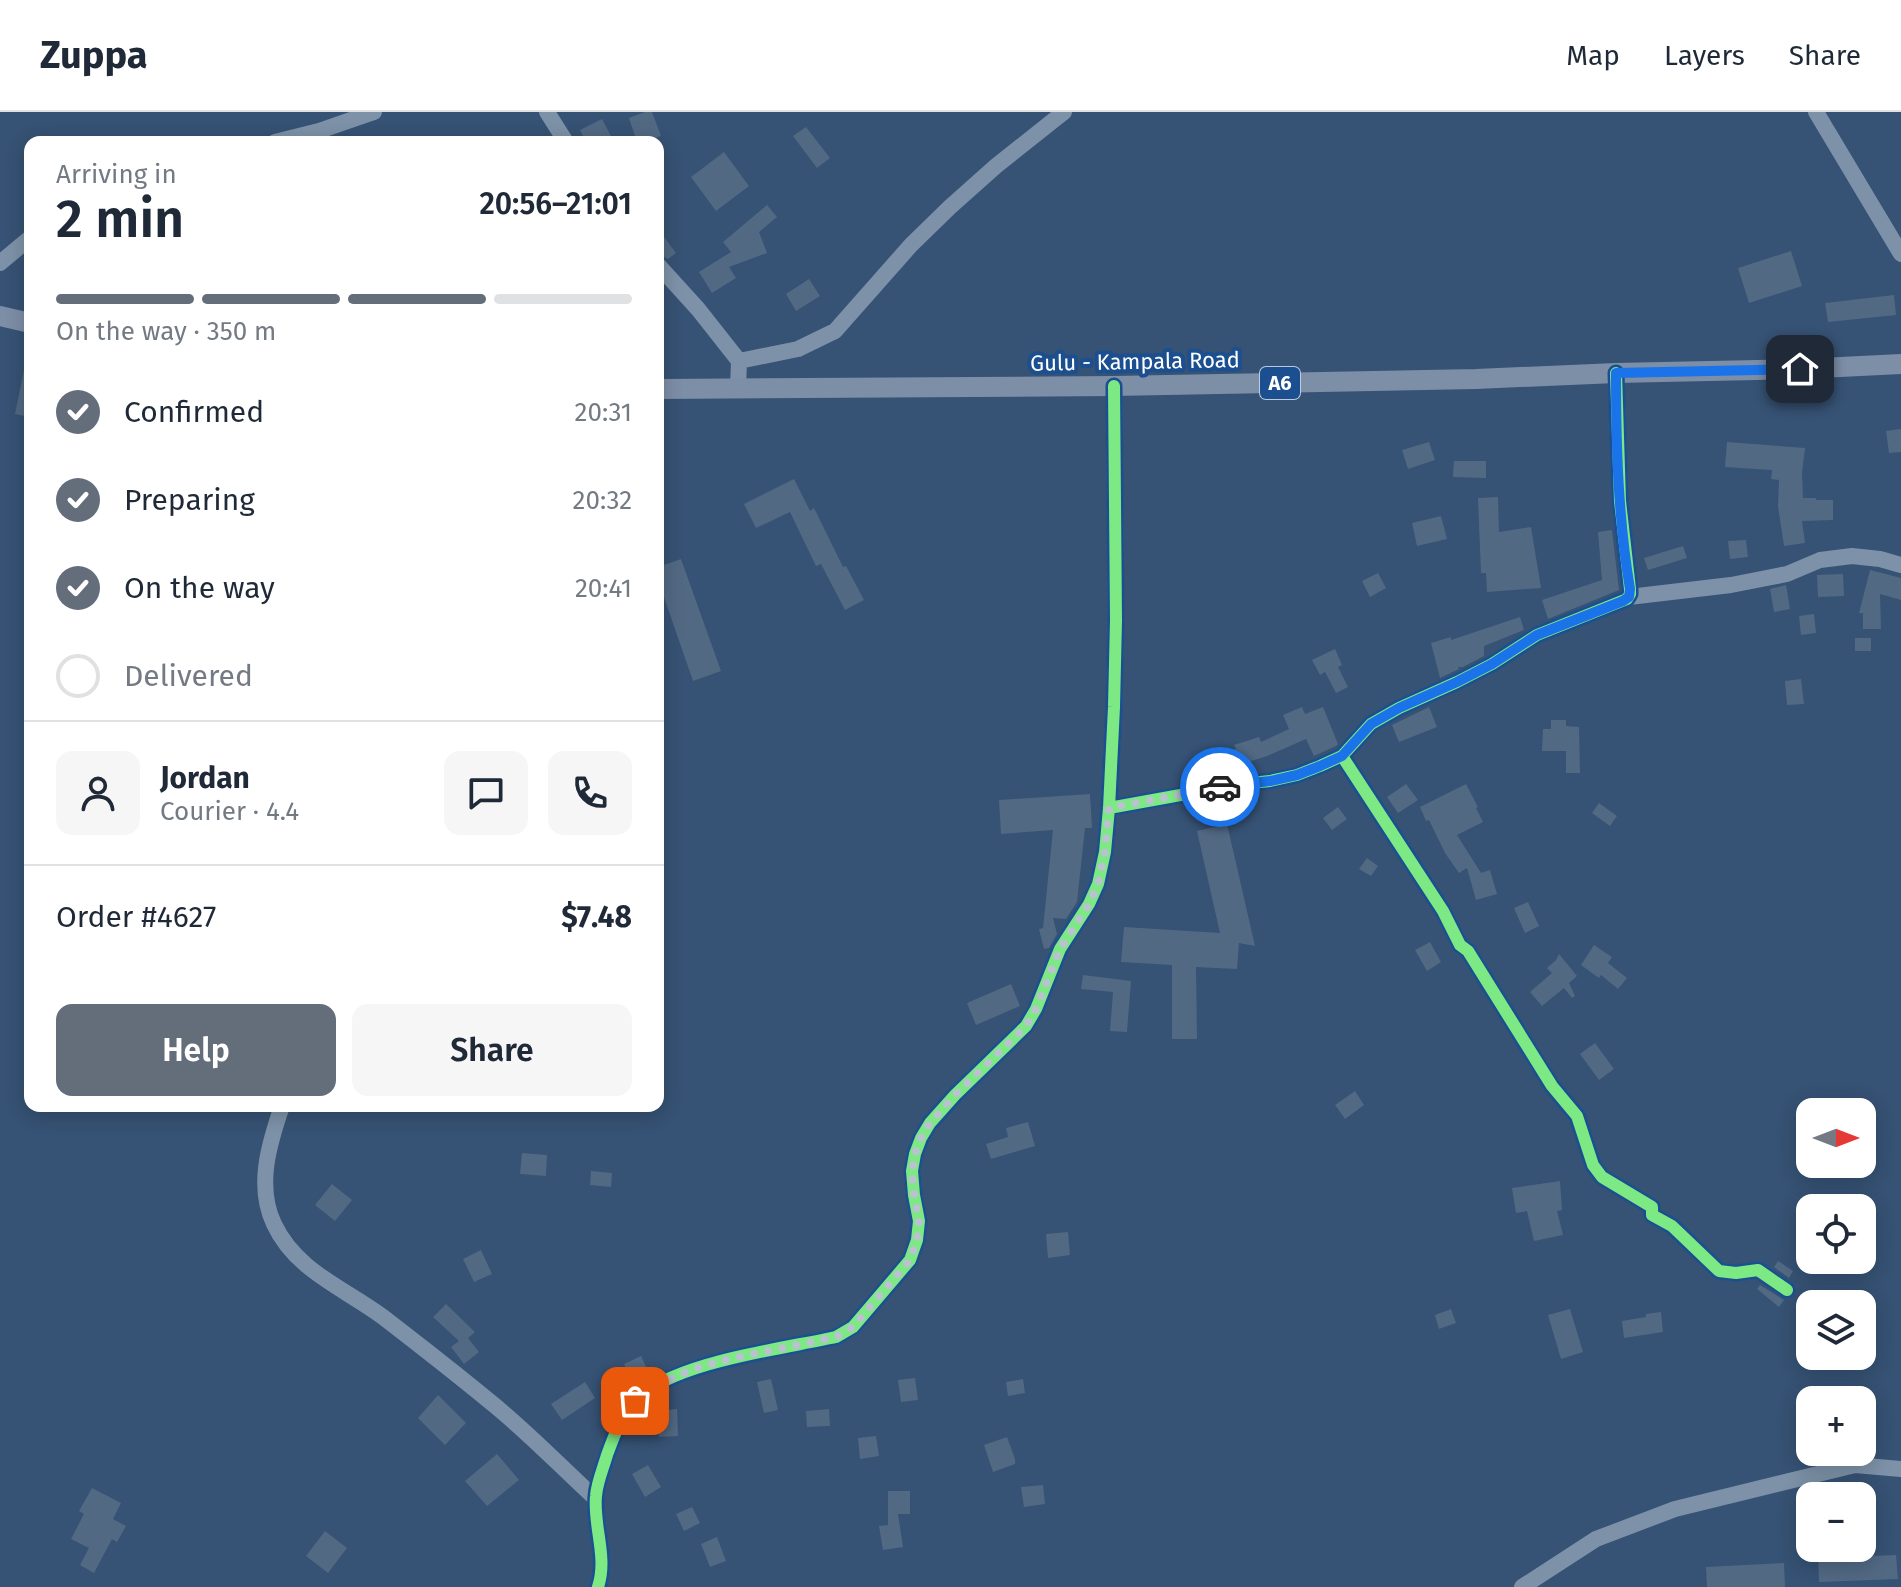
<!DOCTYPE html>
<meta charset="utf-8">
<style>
:root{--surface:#fff;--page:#f6f6f7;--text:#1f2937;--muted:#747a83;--line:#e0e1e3;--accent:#646e7b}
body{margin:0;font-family:"Fira Sans",sans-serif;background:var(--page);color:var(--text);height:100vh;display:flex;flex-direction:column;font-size:30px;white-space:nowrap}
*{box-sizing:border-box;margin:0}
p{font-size:26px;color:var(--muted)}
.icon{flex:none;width:44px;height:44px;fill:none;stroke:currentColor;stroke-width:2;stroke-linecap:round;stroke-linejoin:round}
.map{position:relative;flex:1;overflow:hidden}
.details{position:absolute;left:24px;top:24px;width:640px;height:976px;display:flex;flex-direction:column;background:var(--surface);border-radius:16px;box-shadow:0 4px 20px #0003}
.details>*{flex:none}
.needle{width:52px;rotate:90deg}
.tools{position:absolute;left:1796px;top:986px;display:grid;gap:16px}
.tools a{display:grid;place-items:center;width:80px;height:80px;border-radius:16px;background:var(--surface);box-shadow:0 4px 20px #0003;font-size:40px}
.pin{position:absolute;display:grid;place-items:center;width:68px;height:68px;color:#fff;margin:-34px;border-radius:16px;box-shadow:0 4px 12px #0006}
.courier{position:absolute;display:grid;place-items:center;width:80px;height:80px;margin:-40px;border:6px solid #1a73e8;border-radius:50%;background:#fff;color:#222;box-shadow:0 2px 10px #0007}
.headline em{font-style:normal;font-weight:600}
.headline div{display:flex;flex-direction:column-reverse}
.headline{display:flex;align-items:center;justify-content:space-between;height:136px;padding:0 32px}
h1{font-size:52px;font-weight:600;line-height:60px}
.bar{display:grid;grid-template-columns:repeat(4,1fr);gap:12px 8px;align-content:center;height:96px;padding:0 32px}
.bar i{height:10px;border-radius:6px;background:var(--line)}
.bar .current{background:var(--accent)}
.bar p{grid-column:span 4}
.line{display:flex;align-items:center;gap:20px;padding:0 32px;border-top:2px solid var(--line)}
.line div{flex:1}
.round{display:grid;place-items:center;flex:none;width:84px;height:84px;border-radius:16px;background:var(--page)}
ol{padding:0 32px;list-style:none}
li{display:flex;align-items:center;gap:24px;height:88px}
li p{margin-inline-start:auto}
li .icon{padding:8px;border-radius:50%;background:var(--accent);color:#fff;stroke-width:4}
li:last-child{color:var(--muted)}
li i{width:44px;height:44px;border:4px solid var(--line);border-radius:50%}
.action{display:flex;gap:16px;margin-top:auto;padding:16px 32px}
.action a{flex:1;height:92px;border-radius:16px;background:var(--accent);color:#fff;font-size:32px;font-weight:600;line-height:92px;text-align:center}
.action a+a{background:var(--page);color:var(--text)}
header{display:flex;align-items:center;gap:48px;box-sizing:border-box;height:112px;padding:0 40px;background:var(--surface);border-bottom:2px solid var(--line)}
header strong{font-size:38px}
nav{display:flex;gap:44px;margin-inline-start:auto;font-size:28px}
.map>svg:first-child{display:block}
.building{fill:#526984}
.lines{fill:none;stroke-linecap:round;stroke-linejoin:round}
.minor{stroke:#7d92a8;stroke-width:16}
.major{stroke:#7d8ea7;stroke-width:20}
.cycleway-casing{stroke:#1b4f8f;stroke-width:17}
.cycleway{stroke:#7ce984;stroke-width:12}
.done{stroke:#b9c2ce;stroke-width:8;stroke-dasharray:0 14.4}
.route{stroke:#1a73e8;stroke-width:10}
.labels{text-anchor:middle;stroke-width:8;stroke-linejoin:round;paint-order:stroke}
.shield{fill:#1b4f8f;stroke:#bbcadd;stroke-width:2}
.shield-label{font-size:20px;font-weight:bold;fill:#fff}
.street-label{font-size:22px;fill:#fff;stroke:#1b4f8f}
</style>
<header>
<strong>Zuppa</strong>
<nav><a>Map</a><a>Layers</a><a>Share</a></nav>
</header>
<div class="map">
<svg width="1901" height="1475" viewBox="0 0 1901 1475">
<rect width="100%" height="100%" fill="#365274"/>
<!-- building -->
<path class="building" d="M645,0h7l9,24 -17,6h-7l-8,-24z
M602,7l10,19 -8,4h-18l-6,-12z
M806,15l24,31 -13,10 -24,-32z
M724,40l25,34 -33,25 -25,-34z
M767,93l10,12 -18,15 8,21 -38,14 7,11 -24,15 -13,-21 32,-20 -8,-10z
M658,117l18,24 -8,6 -10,-5z
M1791,139l11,35 -53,17 -11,-35z
M809,167l11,17 -24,15 -10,-17z
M1894,183l2,20 -68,7 -3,-19z
M24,258l6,1v46l-15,-3z
M1901,317v23l-12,1 -3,-22z
M1429,330l6,18 -27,9 -6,-19z
M1727,330l78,6 -3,25 1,25h13v2h17v20l-31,1 3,22 -21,3 -6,-40 1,-26 -8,-1 1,-9 -47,-3z
M1454,349h32v17l-33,-1z
M794,367l16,32 4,-3 29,59 3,-1 18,34 -19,10 -24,-46 -5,2 -26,-54 -34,16 -12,-24z
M1498,385l1,35 32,-5 10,61 -54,4 -1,-19h-5l-3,-75z
M1441,404l6,23 -30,7 -5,-23z
M1612,418l7,60 -71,29 -6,-19 60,-20 -4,-48z
M1746,428l2,17 -18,2 -2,-18z
M1683,434l4,12 -39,12 -4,-12z
M681,447l40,112 -28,10 -35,-101v-13z
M1870,458l31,8v22l-21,-6 1,35h-18v-16h-4z
M1378,461l8,15 -16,9 -8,-16z
M1843,462l1,22 -26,1 -1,-22z
M1786,473l4,24 -16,3 -4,-23z
M1814,502l2,19 -15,2 -2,-19z
M1520,505l4,13 -40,16v10l-21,11h-5l1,2 -19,9 -9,-35 20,-6v3z
M1855,526h16v13h-16z
M1335,537l7,16 -4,2 10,20 -12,6 -11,-21 -5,3 -8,-15z
M1801,567l3,25 -17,1 -2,-24z
M1302,595l3,7 18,-7 15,37 -2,2 -22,10 -8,-17 -39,17 -34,11 -4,-15 7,-3 -2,-4 25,-8 2,5 28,-13 -6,-14z
M1429,595l8,20 -38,15 -7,-17z
M1551,608h15v6l13,1 1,46h-14v-22h-24l1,-22h8z
M1406,672l12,16 -20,13 -11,-16z
M1466,672l12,23 -2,1 7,14 -26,13 24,38 9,-3 7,24 -21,6 -9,-32 -8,5 -14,-20 -16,-33 -3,1 -6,-14z
M1090,682l2,34h-7l-8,74 -11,17 -13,-1 4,16 -8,14 -5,1 -5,-20 4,-1 10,-98 -52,4 -2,-34z
M1599,691l18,13 -7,10 -18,-13z
M1338,695l9,12 -15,11 -9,-12z
M1227,712l28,122 -16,-3 -2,26 -41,-2 1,72h-25v-74l-51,-3 3,-35 96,6 -23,-102z
M1367,746l11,8 -7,10 -12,-7z
M1528,790l11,24 -14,7 -11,-25z
M1430,830l11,20 -14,9 -12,-21z
M1594,833l18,12 -4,6 19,15 -9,11 -17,-14 -2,3 -18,-13z
M1559,842l18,22 -8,7 6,13 -3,2 -8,-10 -22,18 -12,-14 22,-19 -5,-5 9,-8z
M1083,863l48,6 -4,51 -17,-1 3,-39 -32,-3z
M1011,872l9,22 -44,19 -9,-22z
M1595,931l19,26 -15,11 -19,-26z
M1355,979l9,14 -19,14 -10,-14z
M1028,1010l7,24 -44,13 -5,-15 22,-7 -2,-9z
M522,1041l25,2 -1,21 -26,-2z
M591,1059l21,2 -1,14 -21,-2z
M1560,1069l2,29 -5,1 6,24 -29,6 -7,-30 -11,2 -4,-25z
M332,1072l20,16 -17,21 -20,-16z
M1068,1120l2,23 -22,3 -2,-24z
M481,1138l11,24 -18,8 -11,-23z
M1778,1149l15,10 -4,7 -15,-11z
M1760,1173l24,15 -5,7 -22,-18z
M446,1192l29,28 -7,6 11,14 -15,12 -13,-17 8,-6 -26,-24z
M1451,1197l5,14 -17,6 -4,-14z
M1570,1197l13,43 -22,7 -13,-44z
M1661,1200l2,20 -39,6 -2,-17 24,-4v-3z
M1875,1218l1,16h-14v-15z
M641,1244l6,13 -17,8 -6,-13z
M915,1266l3,22 -17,2 -3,-22z
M771,1267l7,31 -14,3 -7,-31z
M1023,1267l2,14 -17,3 -2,-14z
M585,1270l10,16 -33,22 -11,-16z
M438,1283l28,28 -21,22 -27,-27z
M677,1297l1,27 -19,1 -2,-26z
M829,1297l1,17 -23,1 -1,-16z
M876,1324l3,20 -19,3 -2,-21z
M1007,1325l8,22v5l-22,8 -9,-27z
M497,1342l22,26 -32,26 -22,-25z
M648,1353l13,22 -16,10 -13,-23z
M1043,1373l2,19 -21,3 -3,-20z
M92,1376l29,15 -8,16 13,7 -9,16 -5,-3 -18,34 -14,-8 9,-17 -18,-9 13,-25 -5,-3z
M888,1379h22v23h-12l5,33 -20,3 -4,-24 9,-1z
M692,1395l8,16 -16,8 -8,-17z
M325,1419l22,17 -19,25 -22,-17z
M717,1425l9,24 -16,6 -9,-23z
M1896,1443l2,24 -79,3 -1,-24z
M1784,1451l1,24h-78l-1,-20z"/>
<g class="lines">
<!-- minor -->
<path class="minor" d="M547,0l19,30
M1816,0l85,142
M275,30l44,-11 55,-19
M0,151l30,-25
M658,153l40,44 41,52 -1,28
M739,249l59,-12 37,-18 76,-86 39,-38 46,-41 68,-54
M1629,485l102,-12 56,-11 33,-14 32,-4 28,3 21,6
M1342,644l101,155 17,34 8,6 84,135 25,30 16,49 9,12 50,30v8l20,11 47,45 17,2 22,-3 29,20
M1109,696l132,-24 29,-3 27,-6 23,-9 22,-10 29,-32 28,-16 58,-26 35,-18 45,-29 90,-36 3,-5v-5l-10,-88 -4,-128
M282,994c-13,38 -26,80 -8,118 22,47 70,64 109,93 35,27 71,55 105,83 38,30 72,66 108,99
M598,1475c10,-30 -5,-61 -2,-91 1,-14 7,-27 11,-41 7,-19 14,-39 28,-54 37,-39 147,-52 201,-64l17,-10 57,-67 7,-20 2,-19 -5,-26 -2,-24 3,-17 6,-16 9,-15 25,-28 71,-69 10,-17 24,-60 29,-45 9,-20 7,-32 4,-44 5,-101 2,-87 -2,-234
M1522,1475l74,-48 79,-30 180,-44 46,4"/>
<!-- major -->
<path class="major" d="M0,204l30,7
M658,277l456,-3 362,-7 140,-6 184,-4 101,-5"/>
<!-- cycleway casing -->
<g class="cycleway-casing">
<path id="cycleway" d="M1342,644l101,155 17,34 8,6 84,135 25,30 16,49 9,12 50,30v8l20,11 47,45 17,2 22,-3 29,20
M1109,696l132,-24 29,-3 27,-6 23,-9 22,-10 29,-32 28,-16 58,-26 35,-18 45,-29 90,-36 3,-5v-5l-10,-88 -4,-128
M598,1475c10,-30 -5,-61 -2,-91 1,-14 7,-27 11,-41 7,-19 14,-39 28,-54 37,-39 147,-52 201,-64l17,-10 57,-67 7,-20 2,-19 -5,-26 -2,-24 3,-17 6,-16 9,-15 25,-28 71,-69 10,-17 24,-60 29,-45 9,-20 7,-32 4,-44 5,-101 2,-87 -2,-234"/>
</g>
<!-- cycleway -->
<use href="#cycleway" class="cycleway"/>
</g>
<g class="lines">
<!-- done -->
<path class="done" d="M635,1289l16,-13 42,-19 36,-10 107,-22 17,-10 57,-67 7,-20 2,-19 -5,-26 -2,-24 3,-17 6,-16 9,-15 25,-28 71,-69 10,-17 24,-60 29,-45 9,-20 7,-32 4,-44 111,-21"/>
<!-- route -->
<path class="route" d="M1220,675l50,-6 27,-6 23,-9 22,-10 29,-32 28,-16 58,-26 35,-18 45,-29 86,-34 6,-4 1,-8c-12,-72 -14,-144 -14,-216l184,-4"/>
</g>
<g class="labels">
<!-- shield labels -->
<rect class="shield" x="1260" y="255" width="40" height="32" rx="6"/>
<g class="shield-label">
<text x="1280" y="278">A6</text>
</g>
<!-- street labels -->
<g class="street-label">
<text transform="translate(1135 249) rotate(-1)" y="8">Gulu - Kampala Road</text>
</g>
</g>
</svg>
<div class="tools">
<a><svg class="needle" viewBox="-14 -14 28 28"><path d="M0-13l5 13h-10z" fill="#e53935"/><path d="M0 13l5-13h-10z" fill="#747a83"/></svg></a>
<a><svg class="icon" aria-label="locate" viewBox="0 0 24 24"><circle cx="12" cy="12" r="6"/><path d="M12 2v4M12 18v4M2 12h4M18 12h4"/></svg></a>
<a><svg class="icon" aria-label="layers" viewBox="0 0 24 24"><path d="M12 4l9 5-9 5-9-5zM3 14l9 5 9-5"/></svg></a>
<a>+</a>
<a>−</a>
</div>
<div class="pin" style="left:635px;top:1289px;background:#ea580c"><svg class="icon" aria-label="bag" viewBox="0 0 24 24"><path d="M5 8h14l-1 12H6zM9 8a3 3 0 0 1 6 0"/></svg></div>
<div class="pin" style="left:1800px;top:257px;background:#1f2937"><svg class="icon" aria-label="home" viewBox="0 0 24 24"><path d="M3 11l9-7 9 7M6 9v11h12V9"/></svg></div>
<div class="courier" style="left:1220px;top:675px"><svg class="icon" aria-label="car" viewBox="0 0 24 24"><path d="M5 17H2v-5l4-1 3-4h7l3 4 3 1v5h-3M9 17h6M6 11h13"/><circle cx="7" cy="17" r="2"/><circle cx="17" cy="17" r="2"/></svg></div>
<section class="details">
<div class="headline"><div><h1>2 min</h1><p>Arriving in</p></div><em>20:56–21:01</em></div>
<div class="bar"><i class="current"></i><i class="current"></i><i class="current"></i><i></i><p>On the way · 350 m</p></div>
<ol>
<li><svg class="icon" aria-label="check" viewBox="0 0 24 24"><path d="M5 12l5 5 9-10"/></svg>Confirmed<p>20:31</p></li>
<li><svg class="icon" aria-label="check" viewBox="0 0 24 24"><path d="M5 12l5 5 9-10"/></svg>Preparing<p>20:32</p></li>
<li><svg class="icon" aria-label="check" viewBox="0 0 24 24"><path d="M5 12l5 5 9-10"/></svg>On the way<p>20:41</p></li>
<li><i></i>Delivered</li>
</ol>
<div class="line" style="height:144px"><a class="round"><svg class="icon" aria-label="person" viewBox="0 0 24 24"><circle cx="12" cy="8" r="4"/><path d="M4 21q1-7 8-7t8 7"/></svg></a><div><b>Jordan</b><p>Courier · 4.4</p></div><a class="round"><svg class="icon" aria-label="chat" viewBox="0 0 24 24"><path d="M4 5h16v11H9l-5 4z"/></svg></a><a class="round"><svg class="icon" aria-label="phone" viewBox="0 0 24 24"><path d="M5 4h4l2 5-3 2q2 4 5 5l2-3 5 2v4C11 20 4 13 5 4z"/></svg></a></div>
<div class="line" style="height:104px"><div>Order #4627</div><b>$7.48</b></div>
<div class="action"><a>Help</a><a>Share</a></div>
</section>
</div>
